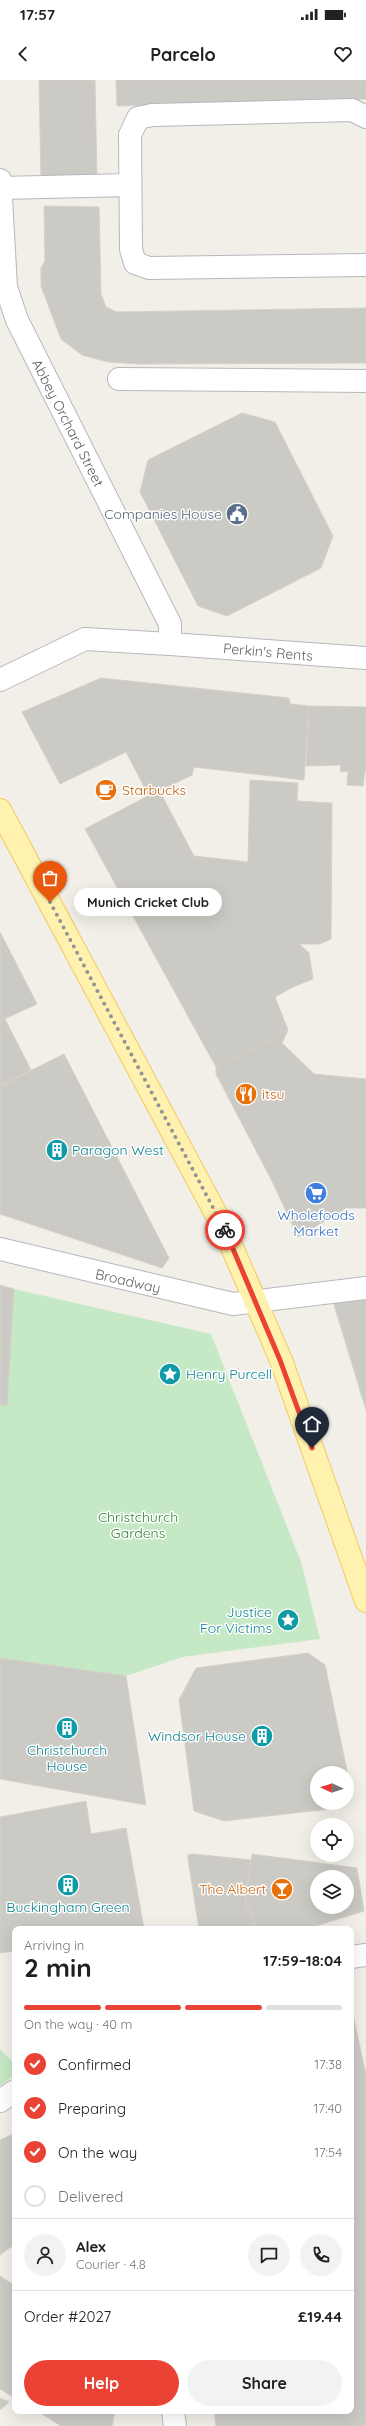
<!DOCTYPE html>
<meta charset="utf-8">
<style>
:root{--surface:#fff;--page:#f2f2f2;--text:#202124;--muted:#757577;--line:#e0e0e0;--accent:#ea4335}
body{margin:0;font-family:Quicksand,sans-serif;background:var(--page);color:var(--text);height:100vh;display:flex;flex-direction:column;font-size:15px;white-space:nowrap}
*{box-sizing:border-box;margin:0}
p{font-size:13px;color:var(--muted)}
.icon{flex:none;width:22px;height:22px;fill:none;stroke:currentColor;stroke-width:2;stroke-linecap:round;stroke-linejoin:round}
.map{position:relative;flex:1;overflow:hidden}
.drawer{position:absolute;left:12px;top:1846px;width:342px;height:488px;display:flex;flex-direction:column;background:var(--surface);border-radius:8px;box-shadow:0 4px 16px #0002}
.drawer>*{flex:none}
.needle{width:26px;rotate:273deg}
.buttons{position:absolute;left:310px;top:1686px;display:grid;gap:8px}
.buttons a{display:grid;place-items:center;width:44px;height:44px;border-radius:50%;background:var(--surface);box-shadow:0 4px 16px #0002;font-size:20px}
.pin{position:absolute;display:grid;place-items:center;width:34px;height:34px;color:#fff;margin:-41px -17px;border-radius:50% 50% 50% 0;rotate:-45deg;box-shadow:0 0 4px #0007}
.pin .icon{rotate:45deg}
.courier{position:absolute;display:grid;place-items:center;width:40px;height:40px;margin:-20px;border:3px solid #ea4335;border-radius:50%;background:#fff;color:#222;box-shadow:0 1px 5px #0007}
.bubble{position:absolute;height:28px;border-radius:14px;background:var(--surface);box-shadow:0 4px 16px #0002;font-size:13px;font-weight:800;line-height:28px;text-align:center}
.head em{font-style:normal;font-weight:800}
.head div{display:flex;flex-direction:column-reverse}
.head{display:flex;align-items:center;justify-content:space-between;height:68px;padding:0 12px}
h1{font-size:26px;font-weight:800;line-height:30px}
.bar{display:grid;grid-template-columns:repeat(4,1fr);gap:6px 4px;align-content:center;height:48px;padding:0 12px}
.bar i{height:5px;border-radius:3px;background:var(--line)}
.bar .active{background:var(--accent)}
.bar p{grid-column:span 4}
.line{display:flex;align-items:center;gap:10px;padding:0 12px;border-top:1px solid var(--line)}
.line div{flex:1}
.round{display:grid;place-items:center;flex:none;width:42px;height:42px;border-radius:21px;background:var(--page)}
ol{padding:0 12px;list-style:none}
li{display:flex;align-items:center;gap:12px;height:44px}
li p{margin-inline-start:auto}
li .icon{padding:4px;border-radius:50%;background:var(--accent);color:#fff;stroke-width:4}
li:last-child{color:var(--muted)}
li i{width:22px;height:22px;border:2px solid var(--line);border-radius:50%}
.cta{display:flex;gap:8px;margin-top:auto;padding:8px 12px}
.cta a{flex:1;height:46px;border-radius:24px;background:var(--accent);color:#fff;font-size:16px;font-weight:800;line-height:46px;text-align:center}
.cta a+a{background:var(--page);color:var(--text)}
.status{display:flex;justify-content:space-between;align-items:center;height:28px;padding:0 20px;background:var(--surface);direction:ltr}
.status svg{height:11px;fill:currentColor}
header{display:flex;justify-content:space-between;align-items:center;height:52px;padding:0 12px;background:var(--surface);font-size:18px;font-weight:800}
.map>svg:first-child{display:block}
.green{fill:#c5e8c5}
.building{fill:#cccac5;stroke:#d6d1c6;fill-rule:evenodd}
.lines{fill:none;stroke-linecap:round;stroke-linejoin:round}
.street-casing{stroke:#b5b8bc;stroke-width:24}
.secondary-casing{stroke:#b6babf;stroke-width:24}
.primary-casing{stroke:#f2c960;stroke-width:24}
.street{stroke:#fff;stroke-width:22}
.secondary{stroke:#fff;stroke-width:22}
.primary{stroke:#fff2af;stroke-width:22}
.done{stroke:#929495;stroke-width:4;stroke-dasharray:0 7.2}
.route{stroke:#ea4335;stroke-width:5}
.labels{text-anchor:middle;stroke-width:3;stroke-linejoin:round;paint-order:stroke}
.street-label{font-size:14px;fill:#5f6368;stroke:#fff}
.service-label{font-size:14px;fill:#4e5e75;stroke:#fff;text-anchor:end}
.food-label{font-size:14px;fill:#c56008;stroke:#fff;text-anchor:start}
.culture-label{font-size:14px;fill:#0d838f;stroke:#fff;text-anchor:start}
.shop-label{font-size:14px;fill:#366cbe;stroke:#fff}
.park-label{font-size:14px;fill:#348238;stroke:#fff}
</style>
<div class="status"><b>17:57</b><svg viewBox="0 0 49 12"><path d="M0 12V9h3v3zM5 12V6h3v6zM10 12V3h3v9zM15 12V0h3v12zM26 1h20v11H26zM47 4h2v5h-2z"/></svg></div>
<header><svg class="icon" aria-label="back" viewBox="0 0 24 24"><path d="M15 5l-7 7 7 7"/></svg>Parcelo<svg class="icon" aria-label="heart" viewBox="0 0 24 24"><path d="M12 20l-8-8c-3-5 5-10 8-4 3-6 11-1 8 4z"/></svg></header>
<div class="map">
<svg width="366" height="2346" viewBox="0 0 366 2346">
<rect width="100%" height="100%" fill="#f1efe8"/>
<!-- green -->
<path class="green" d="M14,1209l197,45 90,228 19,77 -138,18 -56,19 -126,-18v-253l7,1z
M0,1969l15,15v10l-15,12z"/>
<!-- building -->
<path class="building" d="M39,0h56l2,98 -56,1z
M116,0h250v19l-249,7z
M44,126l55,1 2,87 5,13 11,5 249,-4v55l-227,1 -31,-2 -26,-7 -21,-16 -20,-53v-18l4,-7z
M242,333l33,9 58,114 -12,32 -94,48 -29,-10 -58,-114 8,-32z
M101,598l188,20 1,6 19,2 -5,74 -110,-13 -2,8 -43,21 -23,-44 -66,32 -38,-72z
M309,626l57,1v59l-3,20 -16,-1 1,-14 -8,1 1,-7 -35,1z
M250,700l48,3 -1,18 35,2 -1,136 -11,5h-21l10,9 4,26 -18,7 -20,11 13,33 -72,37 -131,-238 74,-39 35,66 54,6z
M0,852l37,72 -37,17z
M5,939l26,51 -31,16v-65z
M288,950l-6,13 32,31 52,5v129h-20l-48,29 -25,-54 -57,-109v-7z
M64,974l105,204 -7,10 -162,-54v-128z
M0,1205l14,4 -7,117 -7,-1z
M366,1215v115l-34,-112z
M308,1573l17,12 25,120 -3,4v-16h-30v30h18l-5,6 -106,12 -30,-10 -15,-111 17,-32z
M0,1578l126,18 20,129 -146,-26z
M86,1721l5,33 35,-6 18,101h-129v22l-15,2v-136z
M193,1774l58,6 -6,41 12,28h-58l-11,-70v-4z
M252,1774l105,14 7,43 -58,18h-49l-12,-28zM317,1797h30v30h-30z
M351,1925l15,70v351h-150l-2,-15h137z
M15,2053v111l-15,11v-115z
M0,2196l15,10v112l-15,-9z
M0,2318l9,4 -9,8z
M37,2331h78l-3,15h-51z"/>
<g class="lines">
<!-- street casing -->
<g class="street-casing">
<path id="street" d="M366,37l-14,-7 -200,5 -14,3 -8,17 1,114 4,14 14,5 217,-3
M0,100l6,107 11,33 153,304v20l-85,-5 -85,41
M0,108l130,-3
M119,299l247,2
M170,564l196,14
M0,1169l233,55 133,-16
M173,2331l2,15"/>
</g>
<!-- secondary casing -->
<g class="secondary-casing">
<path id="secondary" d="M351,1877l15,-2
M0,2021l15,-10"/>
</g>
<!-- primary casing -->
<g class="primary-casing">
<path id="primary" d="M0,730l224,419 57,131 85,241"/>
</g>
<!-- street -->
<use href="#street" class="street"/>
<!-- secondary -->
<use href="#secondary" class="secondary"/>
<!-- primary -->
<use href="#primary" class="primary"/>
</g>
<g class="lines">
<!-- done -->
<path class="done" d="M50,822l175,328"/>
<!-- route -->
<path class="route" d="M225,1150l55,130 32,88"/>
</g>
<!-- icons -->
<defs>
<g id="civic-disc" transform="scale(1.15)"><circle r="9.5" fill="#5c6f8a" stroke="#fff"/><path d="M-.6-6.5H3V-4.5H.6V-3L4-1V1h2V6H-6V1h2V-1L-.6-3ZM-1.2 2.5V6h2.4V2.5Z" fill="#fff"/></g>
<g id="cafe-disc" transform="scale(1.15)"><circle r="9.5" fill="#e8710a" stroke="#fff"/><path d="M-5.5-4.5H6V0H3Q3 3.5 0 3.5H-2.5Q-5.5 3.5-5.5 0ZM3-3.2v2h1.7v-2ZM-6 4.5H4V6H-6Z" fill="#fff"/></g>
<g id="restaurant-disc" transform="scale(1.15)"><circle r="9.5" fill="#e8710a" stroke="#fff"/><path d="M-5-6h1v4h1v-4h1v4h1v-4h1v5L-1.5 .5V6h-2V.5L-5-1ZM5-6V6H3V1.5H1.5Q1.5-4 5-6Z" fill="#fff"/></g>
<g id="building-disc" transform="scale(1.15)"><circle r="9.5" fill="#0f9aa8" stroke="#fff"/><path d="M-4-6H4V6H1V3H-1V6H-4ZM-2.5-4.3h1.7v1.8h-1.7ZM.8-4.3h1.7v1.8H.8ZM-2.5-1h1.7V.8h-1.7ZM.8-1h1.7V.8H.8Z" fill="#fff"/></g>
<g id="supermarket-disc" transform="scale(1.15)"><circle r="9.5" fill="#3f7fe0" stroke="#fff"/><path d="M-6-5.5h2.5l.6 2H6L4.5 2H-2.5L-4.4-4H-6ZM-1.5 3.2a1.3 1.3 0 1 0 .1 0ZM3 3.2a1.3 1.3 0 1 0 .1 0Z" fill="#fff"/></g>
<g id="sight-disc" transform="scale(1.15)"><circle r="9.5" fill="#0f9aa8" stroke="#fff"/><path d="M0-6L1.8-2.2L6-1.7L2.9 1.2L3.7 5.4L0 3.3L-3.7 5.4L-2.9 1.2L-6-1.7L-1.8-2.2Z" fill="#fff"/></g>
<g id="bar-disc" transform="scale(1.15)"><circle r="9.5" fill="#e8710a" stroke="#fff"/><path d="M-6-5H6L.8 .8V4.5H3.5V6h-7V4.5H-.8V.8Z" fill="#fff"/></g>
</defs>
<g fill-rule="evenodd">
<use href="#civic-disc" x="237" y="434"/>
<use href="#cafe-disc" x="106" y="710"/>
<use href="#restaurant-disc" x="246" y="1014"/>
<use href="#building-disc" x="57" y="1070"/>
<use href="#supermarket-disc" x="316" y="1113"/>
<use href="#sight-disc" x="170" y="1294"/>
<use href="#sight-disc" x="288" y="1540"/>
<use href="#building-disc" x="67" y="1648"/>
<use href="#building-disc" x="262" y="1656"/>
<use href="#building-disc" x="68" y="1805"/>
<use href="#bar-disc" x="282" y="1809"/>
</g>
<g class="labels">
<!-- street labels -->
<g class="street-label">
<text transform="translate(68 343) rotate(63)" y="5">Abbey Orchard Street</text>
<text transform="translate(268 572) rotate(5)" y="5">Perkin's Rents</text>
<text transform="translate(128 1201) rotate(13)" y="5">Broadway</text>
</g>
<!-- service labels -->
<g class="service-label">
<text x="222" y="439">Companies House</text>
</g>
<!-- food labels -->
<g class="food-label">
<text x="122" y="715">Starbucks</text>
<text x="262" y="1019">itsu</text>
<text x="266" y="1814" text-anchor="end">The Albert</text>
</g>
<!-- culture labels -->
<g class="culture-label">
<text x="72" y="1075">Paragon West</text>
<text x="186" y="1299">Henry Purcell</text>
<text x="272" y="1537" text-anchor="end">Justice<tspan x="272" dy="16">For Victims</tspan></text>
<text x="246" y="1661" text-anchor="end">Windsor House</text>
<text x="67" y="1675" text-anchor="middle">Christchurch<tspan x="67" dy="16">House</tspan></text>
<text x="68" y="1832" text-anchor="middle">Buckingham Green</text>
</g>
<!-- shop labels -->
<g class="shop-label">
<text x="316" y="1140">Wholefoods<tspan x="316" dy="16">Market</tspan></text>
</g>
<!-- park labels -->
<g class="park-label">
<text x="138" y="1442">Christchurch<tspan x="138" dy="16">Gardens</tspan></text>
</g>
</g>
</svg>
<div class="buttons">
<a><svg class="needle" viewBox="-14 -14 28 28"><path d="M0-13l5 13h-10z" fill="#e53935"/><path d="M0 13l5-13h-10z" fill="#757577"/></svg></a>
<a><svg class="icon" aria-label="locate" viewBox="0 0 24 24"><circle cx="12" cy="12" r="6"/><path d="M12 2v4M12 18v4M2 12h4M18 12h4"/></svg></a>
<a><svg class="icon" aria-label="layers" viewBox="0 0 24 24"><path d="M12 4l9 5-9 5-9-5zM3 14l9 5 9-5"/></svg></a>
</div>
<div class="pin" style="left:50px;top:822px;background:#ea580c"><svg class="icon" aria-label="bag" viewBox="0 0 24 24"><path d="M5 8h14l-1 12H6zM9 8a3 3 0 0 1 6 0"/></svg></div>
<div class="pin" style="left:312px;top:1368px;background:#1f2937"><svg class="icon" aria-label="home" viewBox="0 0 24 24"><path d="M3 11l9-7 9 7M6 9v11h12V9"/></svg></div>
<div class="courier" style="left:225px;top:1150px"><svg class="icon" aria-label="bike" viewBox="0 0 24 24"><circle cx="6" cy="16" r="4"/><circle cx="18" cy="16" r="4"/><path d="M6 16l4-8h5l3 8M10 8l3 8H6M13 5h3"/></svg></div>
<div class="bubble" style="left:74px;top:808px;width:148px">Munich Cricket Club</div>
<section class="drawer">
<div class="head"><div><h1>2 min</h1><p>Arriving in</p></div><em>17:59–18:04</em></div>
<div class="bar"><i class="active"></i><i class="active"></i><i class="active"></i><i></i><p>On the way · 40 m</p></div>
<ol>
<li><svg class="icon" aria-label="check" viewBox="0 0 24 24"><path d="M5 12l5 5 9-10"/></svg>Confirmed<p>17:38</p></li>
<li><svg class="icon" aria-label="check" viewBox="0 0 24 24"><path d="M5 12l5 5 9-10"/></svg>Preparing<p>17:40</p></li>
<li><svg class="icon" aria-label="check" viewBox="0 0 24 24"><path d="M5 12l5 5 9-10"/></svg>On the way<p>17:54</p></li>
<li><i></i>Delivered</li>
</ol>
<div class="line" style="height:72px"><a class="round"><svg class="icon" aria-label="person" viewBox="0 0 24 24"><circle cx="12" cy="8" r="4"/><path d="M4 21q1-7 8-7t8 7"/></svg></a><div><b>Alex</b><p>Courier · 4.8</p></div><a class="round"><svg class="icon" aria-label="chat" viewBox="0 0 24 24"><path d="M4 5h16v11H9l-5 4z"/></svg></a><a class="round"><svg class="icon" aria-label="phone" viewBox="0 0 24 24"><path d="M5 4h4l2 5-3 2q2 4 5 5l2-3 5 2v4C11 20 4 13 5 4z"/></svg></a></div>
<div class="line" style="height:52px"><div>Order #2027</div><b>£19.44</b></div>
<div class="cta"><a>Help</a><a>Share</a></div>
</section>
</div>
